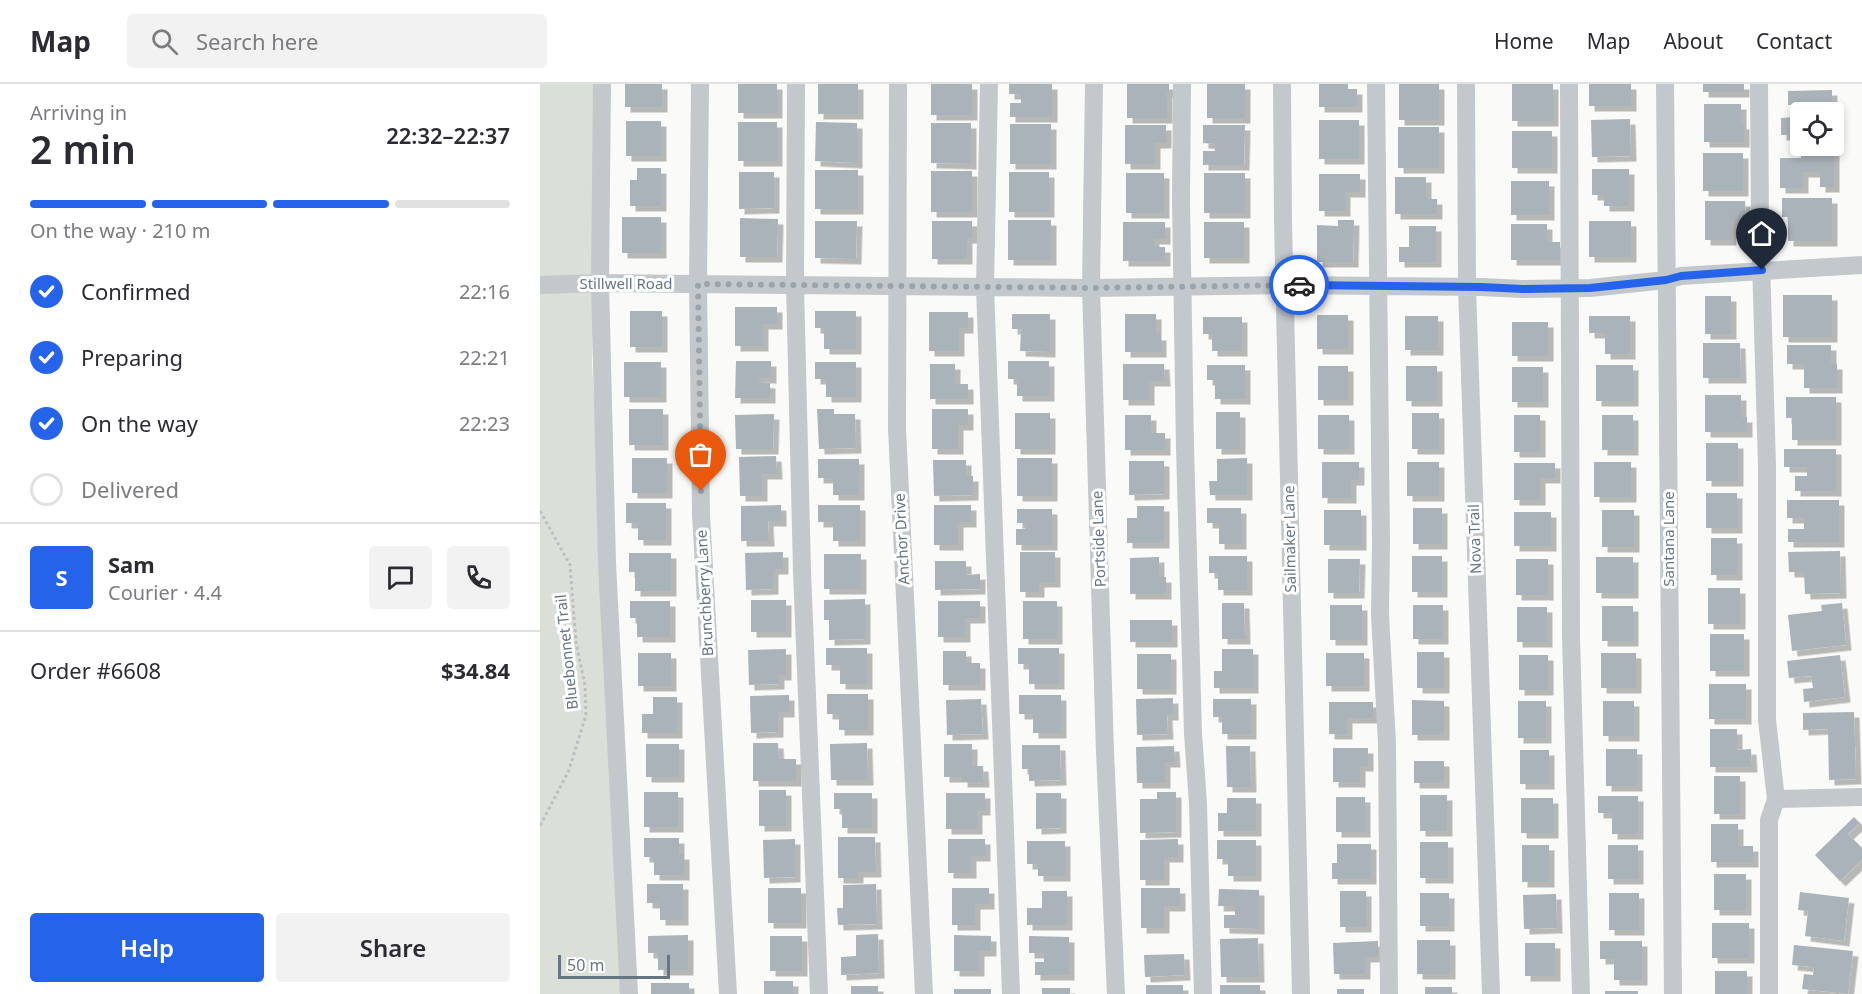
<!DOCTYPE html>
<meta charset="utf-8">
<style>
:root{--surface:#fff;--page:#f2f2f3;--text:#2b2b33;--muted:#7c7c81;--line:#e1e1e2;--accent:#2563eb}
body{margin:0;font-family:"Noto Sans",sans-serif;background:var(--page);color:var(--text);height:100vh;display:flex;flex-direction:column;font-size:22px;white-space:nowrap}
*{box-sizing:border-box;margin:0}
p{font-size:20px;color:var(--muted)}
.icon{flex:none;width:33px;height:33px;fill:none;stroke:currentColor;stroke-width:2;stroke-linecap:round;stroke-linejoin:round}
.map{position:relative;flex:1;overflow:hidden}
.details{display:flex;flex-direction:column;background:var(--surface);width:540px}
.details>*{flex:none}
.tools{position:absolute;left:1250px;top:18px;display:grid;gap:12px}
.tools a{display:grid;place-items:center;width:54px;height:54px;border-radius:6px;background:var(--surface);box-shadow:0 3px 9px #0003;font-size:30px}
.scale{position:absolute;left:18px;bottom:15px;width:112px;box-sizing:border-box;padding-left:6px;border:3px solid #657683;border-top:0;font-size:16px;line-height:21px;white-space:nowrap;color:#657683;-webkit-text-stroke:4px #fff;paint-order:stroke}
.pin{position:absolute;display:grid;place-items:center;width:51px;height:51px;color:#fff;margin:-62px -26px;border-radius:50% 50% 50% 0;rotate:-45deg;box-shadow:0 0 6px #0007}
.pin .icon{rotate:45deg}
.courier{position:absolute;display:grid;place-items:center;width:60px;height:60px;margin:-30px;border:4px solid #2563eb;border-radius:50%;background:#fff;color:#222;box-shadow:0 2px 8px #0007}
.headline em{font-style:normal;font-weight:600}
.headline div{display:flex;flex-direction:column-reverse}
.headline{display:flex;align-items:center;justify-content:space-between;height:102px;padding:0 30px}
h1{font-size:39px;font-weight:600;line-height:45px}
.bar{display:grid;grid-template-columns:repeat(4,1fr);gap:9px 6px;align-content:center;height:72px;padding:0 30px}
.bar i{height:8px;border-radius:4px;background:var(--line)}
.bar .selected{background:var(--accent)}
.bar p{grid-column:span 4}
.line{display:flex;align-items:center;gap:15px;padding:0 30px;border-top:2px solid var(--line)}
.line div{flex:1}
.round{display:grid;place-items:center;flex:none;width:63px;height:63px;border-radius:6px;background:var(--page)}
ol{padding:0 30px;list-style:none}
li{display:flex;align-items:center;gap:18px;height:66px}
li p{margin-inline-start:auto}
li .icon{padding:6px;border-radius:50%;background:var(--accent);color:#fff;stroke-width:4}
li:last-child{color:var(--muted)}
li i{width:33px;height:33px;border:3px solid var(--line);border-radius:50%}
.cta{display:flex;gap:12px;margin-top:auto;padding:12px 30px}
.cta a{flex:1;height:69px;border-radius:6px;background:var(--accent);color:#fff;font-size:24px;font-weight:600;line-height:69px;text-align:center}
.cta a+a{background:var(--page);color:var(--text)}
header{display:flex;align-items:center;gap:36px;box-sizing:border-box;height:84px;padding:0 30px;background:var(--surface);border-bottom:2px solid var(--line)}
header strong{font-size:28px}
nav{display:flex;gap:33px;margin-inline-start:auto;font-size:21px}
.search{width:420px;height:54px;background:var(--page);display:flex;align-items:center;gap:15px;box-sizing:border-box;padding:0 21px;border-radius:6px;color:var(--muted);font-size:22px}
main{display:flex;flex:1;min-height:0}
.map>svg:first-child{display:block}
.green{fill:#dadfd7}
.building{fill:#aab3b9;filter:url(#shadow)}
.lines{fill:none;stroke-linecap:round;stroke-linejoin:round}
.path{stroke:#bbbfc2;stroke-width:3;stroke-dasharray:3 3;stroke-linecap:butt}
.minor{stroke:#c3c8cc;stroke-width:18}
.done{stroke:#99a4ac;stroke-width:6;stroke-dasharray:0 10.8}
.route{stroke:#2563eb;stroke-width:8}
.labels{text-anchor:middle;stroke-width:6;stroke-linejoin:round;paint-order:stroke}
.street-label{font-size:15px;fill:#657683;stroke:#fff}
</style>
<header>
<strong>Map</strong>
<div class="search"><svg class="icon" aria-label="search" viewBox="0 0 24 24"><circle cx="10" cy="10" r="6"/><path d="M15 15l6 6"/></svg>Search here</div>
<nav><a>Home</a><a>Map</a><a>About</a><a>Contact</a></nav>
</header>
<main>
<section class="details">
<div class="headline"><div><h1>2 min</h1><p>Arriving in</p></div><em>22:32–22:37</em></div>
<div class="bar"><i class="selected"></i><i class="selected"></i><i class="selected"></i><i></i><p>On the way · 210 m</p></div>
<ol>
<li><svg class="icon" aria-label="check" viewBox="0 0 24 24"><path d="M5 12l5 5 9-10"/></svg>Confirmed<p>22:16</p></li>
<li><svg class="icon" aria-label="check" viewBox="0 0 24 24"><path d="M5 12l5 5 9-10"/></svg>Preparing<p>22:21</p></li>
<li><svg class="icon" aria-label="check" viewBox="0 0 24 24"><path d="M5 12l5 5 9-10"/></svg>On the way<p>22:23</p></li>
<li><i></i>Delivered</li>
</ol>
<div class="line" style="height:108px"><b class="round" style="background:var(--accent);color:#fff">S</b><div><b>Sam</b><p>Courier · 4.4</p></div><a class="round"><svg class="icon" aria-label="chat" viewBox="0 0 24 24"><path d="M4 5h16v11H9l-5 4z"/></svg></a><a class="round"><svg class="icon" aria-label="phone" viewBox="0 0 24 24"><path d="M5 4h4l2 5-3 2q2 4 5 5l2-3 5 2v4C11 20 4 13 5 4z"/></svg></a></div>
<div class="line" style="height:78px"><div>Order #6608</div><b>$34.84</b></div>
<div class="cta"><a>Help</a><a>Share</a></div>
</section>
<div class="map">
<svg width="1322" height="910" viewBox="0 0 1322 910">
<defs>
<filter id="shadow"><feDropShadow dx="5.5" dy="5.5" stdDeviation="0" flood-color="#0004"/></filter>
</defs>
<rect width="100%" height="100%" fill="#fafaf8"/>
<!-- green -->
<path class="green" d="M0,0h61l-9,278 35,632h-87z"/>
<!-- building -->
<path class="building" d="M85,0h37v23h-37z
M198,0h39v29h-39z
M278,0h40v30h-40z
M391,0h41v31h-41z
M469,0h43v33h-42v-14h11v-9h-12z
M587,0h42v8h-2v26h-40z
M667,0h38v34h-38z
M779,0h29v5h9v18h-38z
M859,0h40v36h-40z
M972,0h41v37h-41z
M1049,0h42v22h-42z
M1163,0h41v8h-41z
M1292,6v22h-32v23h-19v-17l14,-1v-12h-7v-14z
M1164,20h37v20h3v18h-40z
M1090,35l1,37 -39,1 -1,-37z
M779,36h40v39h-40z
M86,37h35v35h-35z
M198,38h39v39h-39z
M276,38l41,1v40l-42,-2z
M391,39h40v41l-40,-1z
M470,40h41v40h-41z
M585,41h41v18h-11v21h-30z
M663,41h42l-1,40h-41v-14h12v-7l-12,-1z
M858,43h41v41h-41z
M972,47h40v37h-40z
M1261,62h33v41h-14v-15h-17v16h-23v-30h21z
M1163,69h40v38h-40z
M97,84h24v38h-31v-26h7z
M1052,85h37v37h-25v-11h-12z
M275,86h43v39h-43z
M391,87h41v41h-41z
M199,88h35v36l-35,1z
M469,88h40v40h-40z
M586,89h38v40h-38z
M664,89h41v40h-41z
M779,90h41v18h-15v19h-26z
M855,93h31v22h11v15h-42z
M971,97h38v34h-38z
M1242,114h50v43h-44v-24h-6z
M1165,117h40l1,20h-15v19h-26z
M82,133h39v36h-39z
M200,134l38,1 -1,38h-37z
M468,136h43v40h-43z
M798,136h16l-1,42h-36v-37l21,1z
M275,137h42l-1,38 -41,-1z
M392,137h40v17h-5v21h-35z
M1049,137h42v36h-42z
M583,138h42v17h-11v8h11v14h-42z
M664,138h40v36h-40z
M971,140h36v18h13v18h-49z
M869,142h27v36h-37v-15h10z
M1243,211h49v42h-49z
M1165,212h26v38h-26z
M195,223h42v17h-14v22h-28z
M90,227h32v36h-32z
M275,227h41v38h-32v-21h-9z
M389,228h39v16h-9v23h-30z
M472,230h38v38l-30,-1 1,-22h-9z
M585,230h31v21h5v17h-36z
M777,231h31v34h-31z
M865,232h33v34h-33z
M1049,232h41v38h-25v-21h-16z
M663,233h39v34h-30v-17h-9z
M972,238h36v34h-36z
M1163,259h37l1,35h-38z
M1247,261h44v19h6v24h-33v-24h-17z
M196,277h35v17h-12v4l11,1v15h-35z
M468,277h41v35h-32v-17h-9z
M84,278h37v35h-37z
M275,278h41v35h-30v-18h-11z
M390,280h25v20h13v15h-38z
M583,280h41l1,17h-16v19h-26z
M667,281h38v34h-30v-19h-8z
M1056,281h37v36h-37z
M778,282h30v34h-30z
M866,282h31v35h-31z
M972,283h31v35h-31z
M1165,311h36v22h6v15h-42z
M1246,313h50v43h-44v-22h-6z
M89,325h34v36h-34z
M277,325h17v5h21l1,34 -37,1z
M392,325h36v16h-10v24h-26z
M676,328h24v37h-24z
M475,329h35v36h-35z
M872,329h27v36h-27z
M234,330l-1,35h-37l-1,-34z
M585,331h26v18h14v17h-40z
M778,331h31v34h-31z
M974,331h26v37h-26z
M1062,331h31v35h-31z
M1166,359h32v38h-32z
M1244,365h52v42h-41v-15h12v-9h-23z
M236,372l1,18h-15v22h-22l-1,-39z
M92,374h35v35h-35z
M477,374h35v38h-35z
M707,374v37h-37l-1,-14h8v-22z
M278,375h41v36h-26v-17h-15z
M393,376h33v16h7v19l-39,1z
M589,377h35v33l-35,1z
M782,378h37v18h-8v18h-29z
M867,378h32v34h-32z
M1054,378h37v35h-37z
M974,379h41v15h-15v22h-26z
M1166,409h31v35h-31z
M1247,416h52v42h-51v-13h16v-11h-17z
M86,419h40v37h-28v-17h-12z
M241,421v16h-13l1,20h-28v-35z
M278,421h42v36h-27v-19h-15z
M394,421h37v17h-13v23h-24z
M597,422h27v37h-37v-25h10z
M667,424h34v36h-22v-21h-12z
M873,424h29v36h-29z
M477,425h35v36h-36v-16h9v-6h-8z
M784,426h37v35h-37z
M1062,426h32v37h-32z
M974,428h37v34h-37z
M1171,454h26v37h-26z
M1300,467l1,42 -36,1 -1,-22h-15l-1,-20z
M243,468v17h-10v20l-27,1 -1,-37z
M480,468h35v30h-16v10h-19z
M89,469h42v38h-36v-19h-6z
M284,470h37v35h-37z
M669,472h38v34h-29v-17h-9z
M872,472h30v36h-30z
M619,473v20h7v17h-36v-36z
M1056,473h37v36h-37z
M788,475h32l-1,34h-31z
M976,475h32v36h-32z
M395,477h31v14l14,-1v15l-45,1z
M1168,504h32v36h-32z
M325,515v40l-36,1v-20h-5v-20z
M211,516h35v32h-35z
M90,517h40v36h-33v-19h-7z
M398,517h42v17h-15v19h-27z
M483,517h34v38h-34z
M682,519h22l1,36h-23z
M1302,519l4,42 -54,6 -4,-36 34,-4 -1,-6z
M790,521h32v35h-32z
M873,521h30v34h-30z
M1062,522h31v35h-31z
M977,523h30v35h-30z
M590,536h42v22h-42z
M1170,550h34v37h-34z
M286,564h41v36h-27v-19h-14z
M478,564h41v36h-30v-20h-11z
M246,565v26h-7v9l-30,1 -1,-35z
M682,565h31v39h-39v-17h8z
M403,567h23v12h14v22h-37z
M877,568h27v36h-27z
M98,569h33v33h-33z
M786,569h38v33h-38z
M1061,569h35v35h-35z
M597,570h34v35h-34z
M979,571h29v35h-29z
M1300,571l5,42 -41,5 -1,-13 10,-1 -2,-12 -22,2 -2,-17z
M1169,600h37v35h-37z
M287,610h41v36h-29v-16h-12z
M249,611v17h-11v20l-27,1 -1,-37z
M479,611h42v38h-28v-19h-14z
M113,613h24v36h-35v-19h11z
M633,614v17h-6l1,19 -31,1 -1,-36z
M441,615l2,35 -36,1 -1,-35z
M673,615h38v35h-29v-17h-9z
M872,616l32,1v34h-32z
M978,617h28v37h-28z
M1063,617h31v35h-31z
M789,618h44v16h-26v16h-18z
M1314,628l2,67 -27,1 -1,-51 -25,1v-17z
M1170,645h27v21l14,-1 1,18h-42z
M213,659h25l1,16h17v22h-43z
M327,659l1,37h-37l-1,-36z
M106,660h33v33h-33z
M404,660h28v22h11l1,16h-22v-5h-18z
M482,661h38l1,35 -32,1v-12h-7z
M634,662l1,16h-10v21h-28l-1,-36z
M686,662h24l1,41h-24z
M793,664h35v18h-8v16h-27z
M1066,665h31v37h-31z
M980,666h29v34h-29z
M874,677h30v22h-30z
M1174,692h26v38h-26z
M219,706h27v36h-27z
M104,708h34v35h-34z
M617,708h19v40l-36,1v-34h17z
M294,709h38v35h-30v-19h-8z
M406,709h39v17h-8v19h-31z
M496,709h25v35l-25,1z
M880,711h27v36h-27z
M1058,712h40v38h-26v-21h-14z
M796,713h29v35h-29z
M687,714h29v33h-38v-18h9z
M981,714h32v35h-32z
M1314,733l6,6 -12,11 14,14v12l-22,21 -25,-26z
M1171,740h27v22h15v16h-42z
M298,753h37l1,35h-18v6h-20z
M104,754h35v16h5v21h-30v-18h-10z
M255,755v38l-31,1 -1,-38z
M408,755h37v17h-14v17h-23z
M638,755v18h-14v23h-24v-40z
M677,756h39v36h-28v-17h-11z
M487,757h38v35h-27v-12h-11z
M880,758h28v36h-28z
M797,760h34v35h-39v-16h5z
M982,761h27v37h-27z
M1068,761h30v34h-30z
M1174,790h32v36h-32z
M107,800h36v36h-23v-17h-13z
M336,800l1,40 -39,1 -1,-17h6v-23z
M228,804h33v35h-33z
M412,804h37v16h-14v21h-23z
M601,804h39v18h-16v22h-23z
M679,805l40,1v39l-35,-1v-13h11v-9h-17z
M502,807h25v34h-40v-17h15z
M800,807h26v36h-26z
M1260,808l49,6 -5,43 -39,-5 3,-25 -10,-1z
M880,809h29v33h-29z
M1069,809h30v37h-30z
M1016,810l1,34 -33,1 -1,-34z
M1172,839h37v35h-37z
M338,850l1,39 -38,2v-18l15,-1v-21z
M148,851v35h-30v-17h-10v-17z
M414,851l37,1v15h-12v20h-25z
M230,852h32v35h-32z
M489,852l40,1v38h-34v-13h9v-9h-15z
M718,854l1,39h-38l-1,-38z
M877,856h33v34h-33z
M838,857v16h-13v17h-31l-1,-31z
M1060,857h42v39h-28v-21h-14z
M985,859h30v33h-30z
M1254,861l59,6 -5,43 -46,-5 2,-15 9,1 1,-8 -22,-2z
M644,870l1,21 -40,2 -1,-22z
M1175,887h32v23h-32z
M224,897h29v13h-29z
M111,899h38v11h-38z
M606,901h37v9h-37z
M680,901h40v9h-40z
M311,902h27v8h-27z
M885,903h27v7h-27z
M502,904h28v6h-28z
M414,905h37v5h-37z
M797,905h27v5h-27z
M1065,907h33v3h-33z"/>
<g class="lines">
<!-- path -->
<path class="path" d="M0,427l30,54 6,78 9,42 1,30 -17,55 -29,56"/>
<!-- minor -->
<path class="minor" d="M62,0l-2,199 7,280 22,431
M160,0l-2,200 3,230 27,480
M256,0l-1,201 7,286 17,423
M358,0l-1,345 27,565
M449,0l-4,203 26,707
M554,0l-3,204 14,464 11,242
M642,0l-1,117 4,246 8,286 5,71 5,190
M742,0l1,137 18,773
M836,0l5,459 -1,72 7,128 2,251
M926,0l1,203 24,707
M1029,0l2,553 10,357
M1125,0l8,910
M1219,0l1,142 7,240v254l9,79 86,-2
M0,201l60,-2 491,5 193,-3 197,2 42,2 67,-1 76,-8 15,-4 181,-11
M1229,910v-174l7,-21"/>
</g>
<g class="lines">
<!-- done -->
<path class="done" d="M161,407l-3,-207 393,4 208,-3"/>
<!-- route -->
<path class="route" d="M759,201l182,2 42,2 67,-1 76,-8 15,-4 81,-6"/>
</g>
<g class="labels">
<!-- street labels -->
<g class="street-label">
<text x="86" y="205">Stillwell Road</text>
<text transform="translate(362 455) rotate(-93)" y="5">Anchor Drive</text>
<text transform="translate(559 455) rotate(-92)" y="5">Portside Lane</text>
<text transform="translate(750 455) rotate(-91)" y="5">Sailmaker Lane</text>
<text transform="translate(935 455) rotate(-92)" y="5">Nova Trail</text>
<text transform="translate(1129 455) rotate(-90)" y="5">Santana Lane</text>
<text transform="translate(165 509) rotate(-93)" y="5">Brunchberry Lane</text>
<text transform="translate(27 568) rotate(-96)" y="5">Bluebonnet Trail</text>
</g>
</g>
</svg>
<div class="tools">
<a><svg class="icon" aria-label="locate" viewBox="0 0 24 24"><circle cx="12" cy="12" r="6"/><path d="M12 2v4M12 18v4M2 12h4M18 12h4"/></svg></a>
</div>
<div class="scale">50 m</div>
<div class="pin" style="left:161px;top:407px;background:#ea580c"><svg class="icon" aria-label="bag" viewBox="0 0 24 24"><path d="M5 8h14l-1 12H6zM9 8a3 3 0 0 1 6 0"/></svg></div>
<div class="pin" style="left:1222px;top:186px;background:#1f2937"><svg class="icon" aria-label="home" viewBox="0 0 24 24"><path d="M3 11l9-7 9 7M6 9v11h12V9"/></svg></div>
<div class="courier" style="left:759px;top:201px"><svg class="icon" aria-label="car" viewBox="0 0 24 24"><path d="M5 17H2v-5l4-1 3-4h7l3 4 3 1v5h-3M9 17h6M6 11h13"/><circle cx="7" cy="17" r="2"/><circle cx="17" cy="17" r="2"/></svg></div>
</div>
</main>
